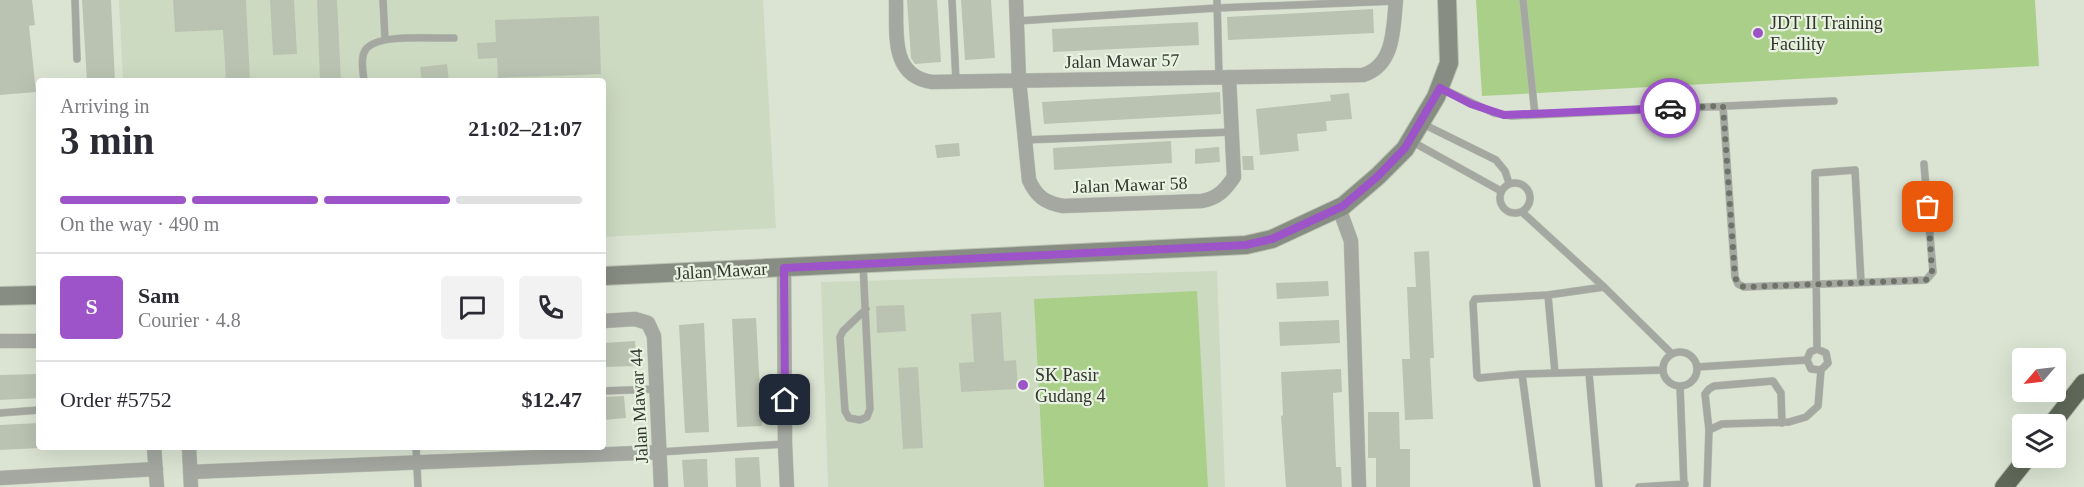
<!DOCTYPE html>
<meta charset="utf-8">
<style>
:root{--surface:#fff;--page:#f2f2f3;--text:#2b2b33;--muted:#7c7c81;--line:#e1e1e2;--accent:#9c54c8}
body{margin:0;font-family:Georgia,serif;background:var(--page);color:var(--text);height:100vh;display:flex;flex-direction:column;font-size:22px;white-space:nowrap}
*{box-sizing:border-box;margin:0}
p{font-size:20px;color:var(--muted)}
.icon{flex:none;width:33px;height:33px;fill:none;stroke:currentColor;stroke-width:2;stroke-linecap:round;stroke-linejoin:round}
.map{position:relative;flex:1;overflow:hidden}
.details{position:absolute;left:36px;top:78px;width:570px;height:372px;display:flex;flex-direction:column;background:var(--surface);border-radius:6px;box-shadow:0 6px 24px #0002}
.details>*{flex:none}
.needle{width:39px;rotate:242deg}
.tools{position:absolute;left:2012px;top:348px;display:grid;gap:12px}
.tools a{display:grid;place-items:center;width:54px;height:54px;border-radius:6px;background:var(--surface);box-shadow:0 6px 24px #0002;font-size:30px}
.pin{position:absolute;display:grid;place-items:center;width:51px;height:51px;color:#fff;margin:-26px;border-radius:12px;box-shadow:0 3px 9px #0006}
.courier{position:absolute;display:grid;place-items:center;width:60px;height:60px;margin:-30px;border:4px solid #9c54c8;border-radius:50%;background:#fff;color:#222;box-shadow:0 2px 8px #0007}
.head em{font-style:normal;font-weight:700}
.head div{display:flex;flex-direction:column-reverse}
.head{display:flex;align-items:center;justify-content:space-between;height:102px;padding:0 24px}
h1{font-size:39px;font-weight:700;line-height:45px}
.bar{display:grid;grid-template-columns:repeat(4,1fr);gap:9px 6px;align-content:center;height:72px;padding:0 24px}
.bar i{height:8px;border-radius:4px;background:var(--line)}
.bar .on{background:var(--accent)}
.bar p{grid-column:span 4}
.line{display:flex;align-items:center;gap:15px;padding:0 24px;border-top:2px solid var(--line)}
.line div{flex:1}
.round{display:grid;place-items:center;flex:none;width:63px;height:63px;border-radius:6px;background:var(--page)}
.map>svg:first-child{display:block}
.built{fill:#cddac2}
.green{fill:#aacf88}
.building{fill:#bac3b2}
.lines{fill:none;stroke-linecap:round;stroke-linejoin:round}
.lane-casing{stroke:#b9c1b2;stroke-width:8}
.street-casing{stroke:#b9c1b2;stroke-width:15}
.secondary-casing{stroke:#b9c1b2;stroke-width:20}
.highway-casing{stroke:#b9c1b2;stroke-width:20}
.lane{stroke:#a4a8a1;stroke-width:7}
.street{stroke:#a4a8a1;stroke-width:14}
.secondary{stroke:#878d82;stroke-width:18}
.highway{stroke:#606859;stroke-width:18}
.done{stroke:#6d7368;stroke-width:6;stroke-dasharray:0 10.8}
.route{stroke:#9c54c8;stroke-width:8}
.poi-dot{fill:#9c54c8;stroke:#e8f2e0;stroke-width:2}
.labels{text-anchor:middle;stroke-width:4.5;stroke-linejoin:round;paint-order:stroke}
.poi-label{font-size:18px;fill:#32362f;stroke:#e8f2e0;text-anchor:start}
.street-label{font-size:18px;fill:#32362f;stroke:#e8f2e0}
</style>
<div class="map">
<svg width="2084" height="487" viewBox="0 0 2084 487">
<rect width="100%" height="100%" fill="#dbe4d3"/>
<!-- built -->
<path class="built" d="M119,0h644l13,228 -173,9v-156h-480z
M1217,271l8,216h-397l-7,-205z"/>
<!-- green -->
<path class="green" d="M1476,0h559l4,66 -557,30z
M1197,291l11,196h-164l-10,-188z"/>
<!-- building -->
<path class="building" d="M0,0h32l3,25 -6,1 7,66 -36,3z
M82,0h29l4,81h-28z
M173,0h73l4,81h-24l-3,-51 -48,2z
M270,0h24l3,54 -24,1z
M317,0h20l4,81h-21z
M907,0h30l4,62 -26,2 -4,-6z
M961,0h30l4,58 -30,2z
M1373,9l1,24 -146,7 -1,-23z
M599,16l2,58 -103,4 -1,-20 -19,1 -1,-16 19,-1 -1,-22z
M1198,22l1,23 -146,7 -1,-23z
M447,64l2,17h-27l-2,-14z
M1220,92l1,22 -177,10 -2,-22z
M1349,93l3,26 -26,2 1,10 -30,3 2,17 -39,4 -4,-46 75,-8 -1,-6z
M1171,141l1,22 -118,7 -1,-22z
M959,143l1,13 -23,2 -2,-13z
M1219,147l1,15 -25,2v-15z
M1242,156h11l1,14h-11z
M1429,251l5,107h-4l3,61 -28,1 -3,-61h8l-3,-72h9l-2,-35z
M1328,281l1,15 -52,3 -1,-16z
M904,305l2,26 -29,2 -1,-27z
M1001,312l3,49 12,-1 2,29 -57,3 -2,-29 15,-1 -3,-48z
M756,318l6,108 -25,1 -5,-108z
M1339,320l1,23 -60,3 -1,-24z
M704,323l5,109 -24,1 -6,-108z
M635,341l2,25 -34,1v-24z
M918,367l5,81 -20,1 -5,-81z
M1341,369l1,23 -9,1 3,74h5l1,20h-56l-5,-71 2,-1 -2,-43z
M39,374v24l-39,2v-25z
M624,396l2,22 -23,2v-23z
M1368,412h31l1,37h10v38h-34v-29h-8z
M39,423v25l-39,2v-25z
M759,457l2,30h-25l-1,-29z
M701,459h6l1,28h-24l-2,-27z"/>
<g class="lines">
<!-- lane casing -->
<g class="lane-casing">
<path id="lane" d="M75,0l2,59
M383,0l2,39
M952,0l4,81
M1217,0l2,77
M1523,0l12,115
M1017,21l200,-13 179,-7
M364,81c-1,-10 -4,-24 2,-32 13,-16 68,-10 88,-11
M1441,88l53,25 18,3 322,-15
M1723,106l12,171 3,7 6,3 182,-7 7,-8 -9,-108
M1421,123l75,37 9,11 4,12
M1024,140l208,-8
M1411,141l90,50
M1500 198a15 15 0 1 1 30 0a15 15 0 1 1-30 0Z
M1522,212l82,75 67,66
M863,264l7,145 -3,8 -7,3 -11,-2 -4,-7 -5,-74 3,-6 23,-22
M1548,295l-73,4 -2,4 4,73 2,2 43,-4 141,-4
M1817,349l-2,-176 40,-3 6,112
M1817,349l9,4 2,10 -7,7 -10,-1 -4,-9 3,-8z
M1663 369a17 17 0 1 1 34 0a17 17 0 1 1-34 0Z
M1697,367l110,-7
M1555,373l-7,-78 56,-8
M1589,373l10,114
M1522,374l15,113
M1680,386l4,101
M603,391l54,-2
M0,413l39,-3
M1709,430l-4,-36 4,-5 5,-3 59,-5 8,12 1,30
M416,447l2,40
M660,452l125,-8
M1639,487l46,-3
M1707,487l2,-57 13,-6 67,-2 17,-5 12,-11 3,-36"/>
</g>
<!-- street casing -->
<g class="street-casing">
<path id="street" d="M896,0c1,33 -6,76 36,82l431,-7c32,-10 30,-47 33,-75
M1016,0l3,80 10,100c7,16 16,23 34,26l139,-5c16,-3 23,-11 32,-24l-5,-100
M1339,208l12,33 8,246
M784,268l1,176 2,43
M603,321l32,-2 13,4 6,13 7,151
M0,341h39
M154,447l3,40
M189,447l2,40
M190,472l470,-20
M0,478l156,-9"/>
</g>
<!-- secondary casing -->
<g class="secondary-casing">
<path id="secondary" d="M603,276l643,-31 26,-6 71,-33 35,-30 27,-27 31,-52 13,-34 -2,-63
M0,296l39,-1"/>
</g>
<!-- highway casing -->
<g class="highway-casing">
<path id="highway" d="M2052,424l32,-41
M2004,487l23,-29"/>
</g>
<!-- lane -->
<use href="#lane" class="lane"/>
<!-- street -->
<use href="#street" class="street"/>
<!-- secondary -->
<use href="#secondary" class="secondary"/>
<!-- highway -->
<use href="#highway" class="highway"/>
</g>
<g class="lines">
<!-- done -->
<path class="done" d="M1670,108l53,-2 12,171 3,7 6,3 182,-7 6,-8 -4,-65"/>
<!-- route -->
<path class="route" d="M785,400l-1,-132 462,-23 26,-6 71,-33 35,-30 27,-28 35,-60 31,16 33,11 166,-7"/>
</g>
<!-- markers -->
<g class="poi-dot">
<circle cx="1758" cy="33" r="6"/>
<circle cx="1023" cy="385" r="6"/>
</g>
<g class="labels">
<!-- poi labels -->
<g class="poi-label">
<text x="1770" y="29">JDT II Training<tspan x="1770" dy="21">Facility</tspan></text>
<text x="1035" y="381">SK Pasir<tspan x="1035" dy="21">Gudang 4</tspan></text>
</g>
<!-- street labels -->
<g class="street-label">
<text transform="translate(1122 61) rotate(-1)" y="6">Jalan Mawar 57</text>
<text transform="translate(1130 185) rotate(-2)" y="6">Jalan Mawar 58</text>
<text transform="translate(721 271) rotate(-3)" y="6">Jalan Mawar</text>
<text transform="translate(639 406) rotate(-93)" y="6">Jalan Mawar 44</text>
</g>
</g>
</svg>
<div class="tools">
<a><svg class="needle" viewBox="-14 -14 28 28"><path d="M0-13l5 13h-10z" fill="#e53935"/><path d="M0 13l5-13h-10z" fill="#7c7c81"/></svg></a>
<a><svg class="icon" aria-label="layers" viewBox="0 0 24 24"><path d="M12 4l9 5-9 5-9-5zM3 14l9 5 9-5"/></svg></a>
</div>
<div class="pin" style="left:1928px;top:207px;background:#ea580c"><svg class="icon" aria-label="bag" viewBox="0 0 24 24"><path d="M5 8h14l-1 12H6zM9 8a3 3 0 0 1 6 0"/></svg></div>
<div class="pin" style="left:785px;top:400px;background:#1f2937"><svg class="icon" aria-label="home" viewBox="0 0 24 24"><path d="M3 11l9-7 9 7M6 9v11h12V9"/></svg></div>
<div class="courier" style="left:1670px;top:108px"><svg class="icon" aria-label="car" viewBox="0 0 24 24"><path d="M5 17H2v-5l4-1 3-4h7l3 4 3 1v5h-3M9 17h6M6 11h13"/><circle cx="7" cy="17" r="2"/><circle cx="17" cy="17" r="2"/></svg></div>
<section class="details">
<div class="head"><div><h1>3 min</h1><p>Arriving in</p></div><em>21:02–21:07</em></div>
<div class="bar"><i class="on"></i><i class="on"></i><i class="on"></i><i></i><p>On the way · 490 m</p></div>
<div class="line" style="height:108px"><b class="round" style="background:var(--accent);color:#fff">S</b><div><b>Sam</b><p>Courier · 4.8</p></div><a class="round"><svg class="icon" aria-label="chat" viewBox="0 0 24 24"><path d="M4 5h16v11H9l-5 4z"/></svg></a><a class="round"><svg class="icon" aria-label="phone" viewBox="0 0 24 24"><path d="M5 4h4l2 5-3 2q2 4 5 5l2-3 5 2v4C11 20 4 13 5 4z"/></svg></a></div>
<div class="line" style="height:78px"><div>Order #5752</div><b>$12.47</b></div>
</section>
</div>
